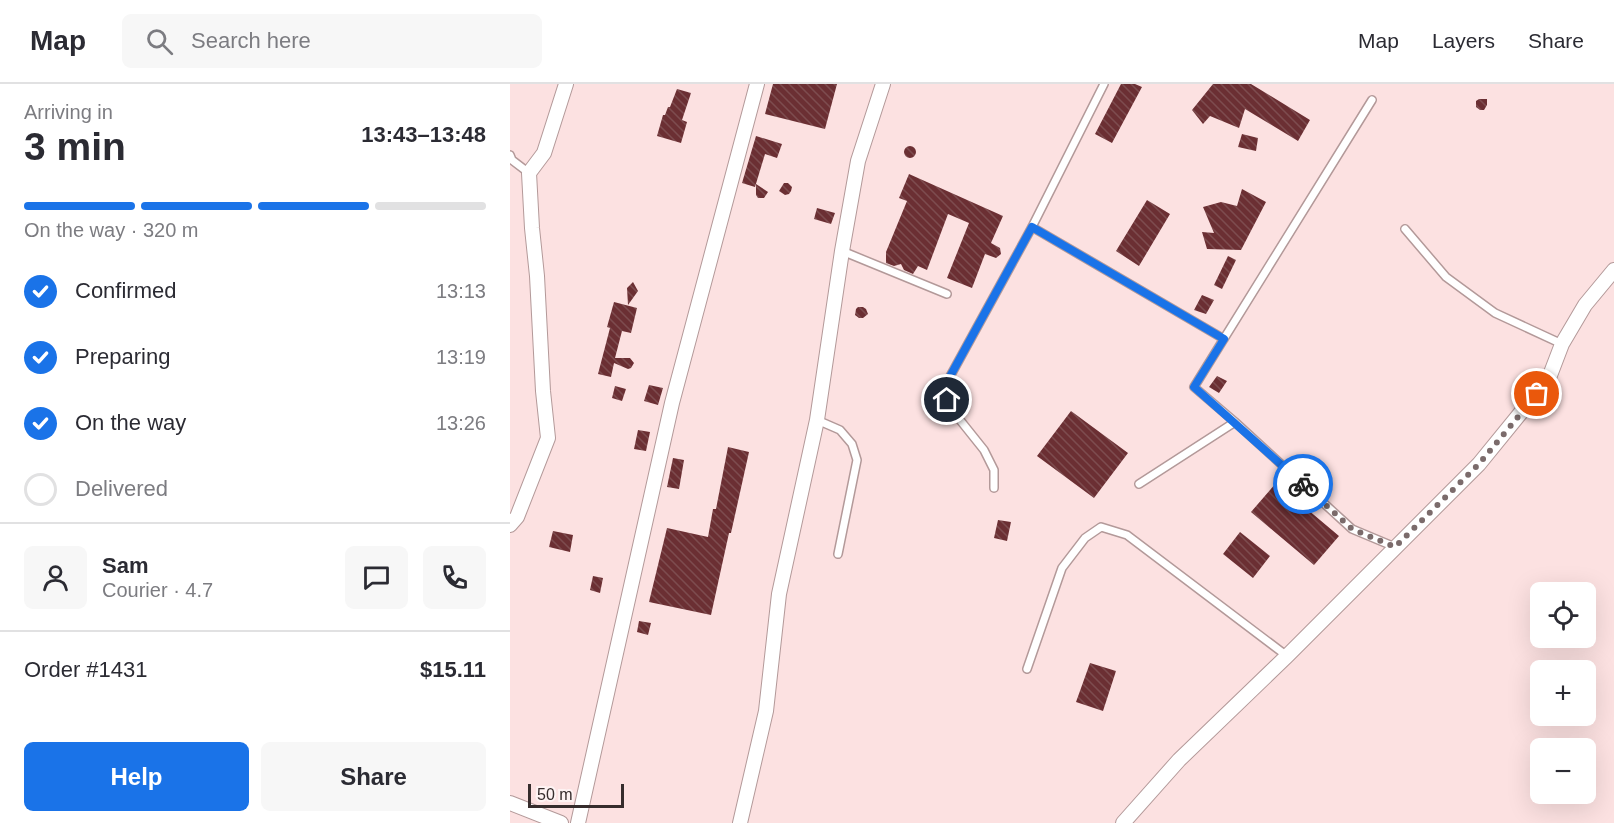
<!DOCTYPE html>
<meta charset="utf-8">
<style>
:root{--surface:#fff;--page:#f7f7f7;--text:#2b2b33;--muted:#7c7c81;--line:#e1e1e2;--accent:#1a73e8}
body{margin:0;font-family:Arial,sans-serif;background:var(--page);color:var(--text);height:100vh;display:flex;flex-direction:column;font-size:22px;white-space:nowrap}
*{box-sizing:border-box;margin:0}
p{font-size:20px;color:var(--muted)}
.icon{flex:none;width:33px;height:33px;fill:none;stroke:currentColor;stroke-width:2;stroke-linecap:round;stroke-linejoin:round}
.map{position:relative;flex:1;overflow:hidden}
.side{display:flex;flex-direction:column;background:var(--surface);width:510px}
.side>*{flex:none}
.fabs{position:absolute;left:1020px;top:498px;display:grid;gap:12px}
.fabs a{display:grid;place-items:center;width:66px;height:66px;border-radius:9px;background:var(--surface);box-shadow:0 6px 24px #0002;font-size:30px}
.scale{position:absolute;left:18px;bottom:15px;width:96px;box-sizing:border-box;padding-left:6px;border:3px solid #362c2c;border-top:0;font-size:16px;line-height:21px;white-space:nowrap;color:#362c2c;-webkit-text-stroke:4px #fef3f3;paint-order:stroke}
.pin{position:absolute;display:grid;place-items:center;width:51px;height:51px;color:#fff;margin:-26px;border:3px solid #fff;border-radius:50%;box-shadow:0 2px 6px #0007}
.courier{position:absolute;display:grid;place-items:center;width:60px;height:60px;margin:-30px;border:4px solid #1a73e8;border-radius:50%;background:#fff;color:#222;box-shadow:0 2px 8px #0007}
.summary em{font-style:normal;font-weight:700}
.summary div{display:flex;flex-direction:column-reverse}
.summary{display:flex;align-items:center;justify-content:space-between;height:102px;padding:0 24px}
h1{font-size:39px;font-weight:700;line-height:45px}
.bar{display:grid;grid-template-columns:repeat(4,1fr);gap:9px 6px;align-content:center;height:72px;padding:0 24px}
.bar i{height:8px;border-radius:4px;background:var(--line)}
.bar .on{background:var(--accent)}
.bar p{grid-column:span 4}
.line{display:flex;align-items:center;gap:15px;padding:0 24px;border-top:2px solid var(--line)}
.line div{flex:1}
.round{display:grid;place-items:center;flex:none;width:63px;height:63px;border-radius:9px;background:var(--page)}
ol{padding:0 24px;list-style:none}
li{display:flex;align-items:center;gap:18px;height:66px}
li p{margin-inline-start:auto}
li .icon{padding:6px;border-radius:50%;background:var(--accent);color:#fff;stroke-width:4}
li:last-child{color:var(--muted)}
li i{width:33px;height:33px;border:3px solid var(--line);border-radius:50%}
.primary-button{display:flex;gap:12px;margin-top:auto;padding:12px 24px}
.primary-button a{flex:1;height:69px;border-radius:9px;background:var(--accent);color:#fff;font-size:24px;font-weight:700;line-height:69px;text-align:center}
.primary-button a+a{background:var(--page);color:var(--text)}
header{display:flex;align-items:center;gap:36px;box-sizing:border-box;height:84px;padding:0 30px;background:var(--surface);border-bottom:2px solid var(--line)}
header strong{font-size:28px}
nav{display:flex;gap:33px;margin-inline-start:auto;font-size:21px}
.search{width:420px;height:54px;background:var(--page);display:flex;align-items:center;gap:15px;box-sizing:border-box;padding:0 21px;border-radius:9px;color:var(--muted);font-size:22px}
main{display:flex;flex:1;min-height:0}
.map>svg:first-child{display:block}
.building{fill:url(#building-back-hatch)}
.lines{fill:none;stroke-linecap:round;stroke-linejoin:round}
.service-casing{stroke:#b39999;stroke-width:10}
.minor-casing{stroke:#b39999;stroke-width:16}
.service{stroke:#fff;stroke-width:7}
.minor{stroke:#fff;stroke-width:14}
.done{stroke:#7b6b6b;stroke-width:6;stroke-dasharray:0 10.8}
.route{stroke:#1a73e8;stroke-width:8}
</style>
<header>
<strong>Map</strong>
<div class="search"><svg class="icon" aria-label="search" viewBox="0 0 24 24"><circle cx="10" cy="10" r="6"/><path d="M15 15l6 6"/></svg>Search here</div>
<nav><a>Map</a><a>Layers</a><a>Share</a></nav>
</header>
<main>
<section class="side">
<div class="summary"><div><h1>3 min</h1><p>Arriving in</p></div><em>13:43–13:48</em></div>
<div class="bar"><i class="on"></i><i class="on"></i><i class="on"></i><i></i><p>On the way · 320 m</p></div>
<ol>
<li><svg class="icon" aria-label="check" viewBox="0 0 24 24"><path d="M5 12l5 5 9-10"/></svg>Confirmed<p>13:13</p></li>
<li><svg class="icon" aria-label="check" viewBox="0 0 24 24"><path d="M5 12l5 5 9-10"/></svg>Preparing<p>13:19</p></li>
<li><svg class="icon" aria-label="check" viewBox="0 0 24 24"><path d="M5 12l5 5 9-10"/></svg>On the way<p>13:26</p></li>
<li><i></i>Delivered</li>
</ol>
<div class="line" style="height:108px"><a class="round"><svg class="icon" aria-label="person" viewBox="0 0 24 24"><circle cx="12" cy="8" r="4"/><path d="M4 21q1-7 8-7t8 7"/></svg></a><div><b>Sam</b><p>Courier · 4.7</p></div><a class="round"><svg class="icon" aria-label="chat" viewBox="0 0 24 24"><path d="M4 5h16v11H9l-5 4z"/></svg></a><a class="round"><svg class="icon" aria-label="phone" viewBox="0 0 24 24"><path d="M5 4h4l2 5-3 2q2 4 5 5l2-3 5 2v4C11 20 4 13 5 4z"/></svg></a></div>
<div class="line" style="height:78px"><div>Order #1431</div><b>$15.11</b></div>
<div class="primary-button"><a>Help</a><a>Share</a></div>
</section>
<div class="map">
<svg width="1104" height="739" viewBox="0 0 1104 739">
<defs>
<pattern id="building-back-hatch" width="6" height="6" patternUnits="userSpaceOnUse" patternTransform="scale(1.5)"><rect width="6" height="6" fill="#6b2f33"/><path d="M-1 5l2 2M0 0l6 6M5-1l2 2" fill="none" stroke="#7d4c4f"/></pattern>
</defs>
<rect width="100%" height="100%" fill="#fce1e1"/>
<!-- building -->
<path class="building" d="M263,0h64l-12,45 -60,-15z
M611,0h14l7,3 -30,56 -17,-9z
M703,0h38l59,36 -12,21 -53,-32 -6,19 -29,-12 -7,8 -11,-14z
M167,5l14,4 -9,27 5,2 -6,21 -24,-7 6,-21h2l3,-8h2z
M969,15h8v6l-3,5h-4l-4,-3v-6z
M732,50l16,4 -2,13 -18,-4z
M246,52l26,8 -5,14 -12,-4 -10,33 -13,-4z
M394 68a6 6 0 1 1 12 0a6 6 0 1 1-12 0Z
M399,90l94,42 -12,27 9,5 1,6 -5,4 -11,-4 -13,34 -25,-10 22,-55 -21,-9 -21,56 -9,-4 -5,8 -9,-4 -3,-6 -7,2 -8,-3v-11l21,-51 -8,-3z
M274,99h4l4,4 -1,4 -2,3 -4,1 -6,-4z
M246,100l12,8 -4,6h-6l-2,-3z
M732,105l24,13 -25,48 -34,-1 -5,-17 12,1 -11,-26 18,-5 16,4z
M637,116l23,14 -31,52 -23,-15z
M307,124l18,5 -4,11 -17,-5z
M718,172l8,4 -14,29 -8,-4z
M123,198l5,9 -10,14 -1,-17z
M692,211l12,5 -8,14 -12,-4z
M104,218l23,6 -6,25 -9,-2 -7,27h15l4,5 -3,5 -3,1 -14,-6 -3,14 -13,-3 12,-46 -3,-1z
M348,223h5l3,2 2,5 -5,4h-4l-4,-3 1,-6z
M707,292l10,5 -8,12 -10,-6z
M139,301l14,3 -5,17 -14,-4z
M105,302l11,3 -4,12 -10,-3z
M561,327l57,42 -34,45 -57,-42z
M128,346l12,2 -4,19 -12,-2z
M218,363l21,5 -18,81h-2l-18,82 -62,-13 18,-74 41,9 5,-28h3z
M163,374l11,2 -5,29 -12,-2z
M766,399l63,53 -25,29 -63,-53z
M488,436l13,2 -4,19 -13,-3z
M43,447l20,4 -3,17 -21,-5z
M730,448l30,24 -17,22 -30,-24z
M83,492l10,2 -3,15 -10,-3z
M129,537l12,2 -3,12 -11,-3z
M580,579l26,8 -13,40 -27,-9z"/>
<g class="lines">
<!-- service casing -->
<g class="service-casing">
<path id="service" d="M862,16l-178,287 41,35 117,107 43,18
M0,71l2,5 17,13
M522,143l192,112
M895,145l41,48 49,36 67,31
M332,167l105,43
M307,336l23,10 12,14 5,16 -19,94
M629,400l96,-62
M484,404v-18l-10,-20 -24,-30 -13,-20v-18l85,-155 72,-143
M517,585l35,-101 23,-30 16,-11 26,8 160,121"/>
</g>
<!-- minor casing -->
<g class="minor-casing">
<path id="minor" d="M0,441l7,-8 31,-79 -5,-47 -6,-115 -5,-48 -3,-55 15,-20 22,-69
M0,719l51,20
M68,739l94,-420 85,-319
M230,739l26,-112 13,-117 38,-174 25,-169 16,-90 25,-77
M613,739l56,-63 108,-104 192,-192 70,-86 13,-34 23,-39 29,-35"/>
</g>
<!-- service -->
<use href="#service" class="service"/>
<!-- minor -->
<use href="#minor" class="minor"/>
</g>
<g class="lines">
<!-- done -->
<path class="done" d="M793,400l49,45 43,18 84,-83 58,-70"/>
<!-- route -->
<path class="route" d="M437,316v-18l85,-155 192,112 -30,48 109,97"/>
</g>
</svg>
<div class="fabs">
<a><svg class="icon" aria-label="locate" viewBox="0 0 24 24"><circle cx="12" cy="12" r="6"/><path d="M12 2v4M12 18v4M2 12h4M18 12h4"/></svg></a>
<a>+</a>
<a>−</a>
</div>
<div class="scale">50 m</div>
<div class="pin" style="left:1027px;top:310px;background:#ea580c"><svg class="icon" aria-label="bag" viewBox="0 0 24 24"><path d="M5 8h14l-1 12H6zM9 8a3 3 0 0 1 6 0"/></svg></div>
<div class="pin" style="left:437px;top:316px;background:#1f2937"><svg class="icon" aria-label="home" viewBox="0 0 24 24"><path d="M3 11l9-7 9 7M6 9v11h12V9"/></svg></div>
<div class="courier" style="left:793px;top:400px"><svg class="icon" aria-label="bike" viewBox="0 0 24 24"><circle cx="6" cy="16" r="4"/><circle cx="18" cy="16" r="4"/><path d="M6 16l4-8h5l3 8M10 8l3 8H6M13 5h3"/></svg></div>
</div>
</main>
